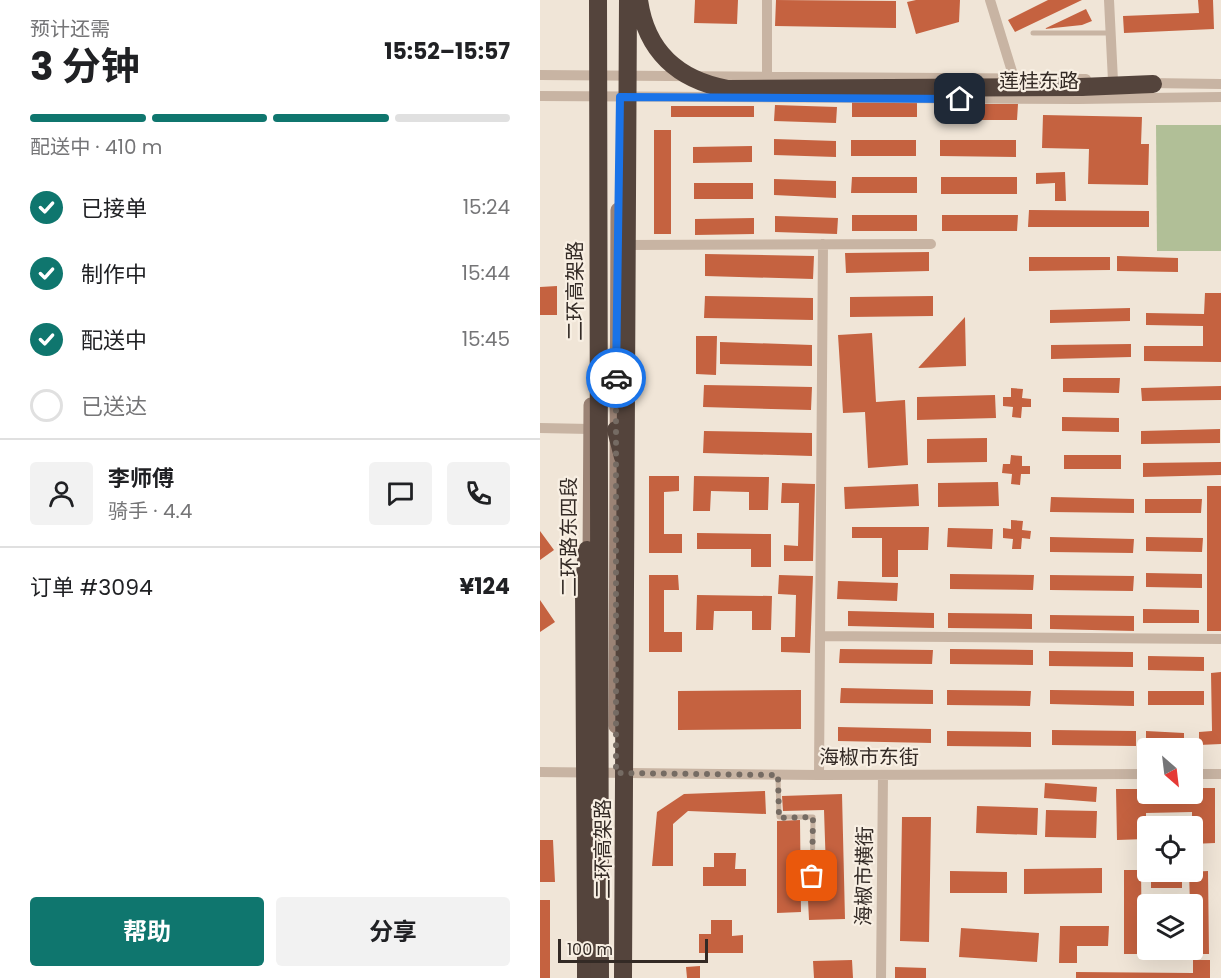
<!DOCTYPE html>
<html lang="zh">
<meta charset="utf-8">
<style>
:root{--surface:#fff;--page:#f2f2f2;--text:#202124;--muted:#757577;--line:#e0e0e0;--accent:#0f766e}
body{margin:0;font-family:Poppins,"Noto Sans SC",sans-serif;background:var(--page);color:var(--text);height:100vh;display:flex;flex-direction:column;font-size:22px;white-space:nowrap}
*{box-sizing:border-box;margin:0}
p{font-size:20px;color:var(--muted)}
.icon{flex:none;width:33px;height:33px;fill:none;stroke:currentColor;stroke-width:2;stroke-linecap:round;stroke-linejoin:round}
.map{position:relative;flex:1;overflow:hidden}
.drawer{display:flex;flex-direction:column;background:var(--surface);width:540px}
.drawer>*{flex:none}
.needle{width:39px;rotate:152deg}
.buttons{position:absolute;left:597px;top:738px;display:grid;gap:12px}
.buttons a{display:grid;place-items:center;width:66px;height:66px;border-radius:6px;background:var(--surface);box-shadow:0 6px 24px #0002;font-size:30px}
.scale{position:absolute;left:18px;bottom:15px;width:150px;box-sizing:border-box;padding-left:6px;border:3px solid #332a25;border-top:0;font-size:16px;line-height:21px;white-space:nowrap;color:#332a25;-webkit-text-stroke:4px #f8efe3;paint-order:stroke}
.pin{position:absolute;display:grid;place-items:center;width:51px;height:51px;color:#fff;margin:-26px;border-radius:12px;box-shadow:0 3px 9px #0006}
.courier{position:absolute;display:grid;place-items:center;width:60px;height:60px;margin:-30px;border:4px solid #1a73e8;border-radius:50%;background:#fff;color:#222;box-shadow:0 2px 8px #0007}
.headline em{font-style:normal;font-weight:700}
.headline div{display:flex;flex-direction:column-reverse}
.headline{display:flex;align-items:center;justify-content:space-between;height:102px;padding:0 30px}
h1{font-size:39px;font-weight:700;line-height:45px}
.bar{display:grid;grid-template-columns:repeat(4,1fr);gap:9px 6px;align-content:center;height:72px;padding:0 30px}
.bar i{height:8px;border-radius:4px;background:var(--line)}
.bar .on{background:var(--accent)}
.bar p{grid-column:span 4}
.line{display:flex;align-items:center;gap:15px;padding:0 30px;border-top:2px solid var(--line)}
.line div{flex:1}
.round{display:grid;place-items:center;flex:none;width:63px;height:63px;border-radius:6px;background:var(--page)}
ol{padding:0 30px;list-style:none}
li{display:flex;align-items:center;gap:18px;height:66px}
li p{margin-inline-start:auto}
li .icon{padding:6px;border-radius:50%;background:var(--accent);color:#fff;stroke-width:4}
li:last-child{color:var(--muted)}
li i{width:33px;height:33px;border:3px solid var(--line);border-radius:50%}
.primary-button{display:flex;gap:12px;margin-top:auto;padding:12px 30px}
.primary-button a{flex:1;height:69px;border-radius:6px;background:var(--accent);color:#fff;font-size:24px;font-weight:700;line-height:69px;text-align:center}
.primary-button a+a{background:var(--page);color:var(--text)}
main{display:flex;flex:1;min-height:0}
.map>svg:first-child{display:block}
.green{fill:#b1bf97}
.building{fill:#c56240}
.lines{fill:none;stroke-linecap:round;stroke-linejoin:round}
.lane{stroke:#c8b4a3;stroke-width:5}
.street{stroke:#c8b4a3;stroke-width:10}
.secondary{stroke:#9b8375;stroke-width:15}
.highway{stroke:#54443c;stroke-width:18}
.highway-bridge{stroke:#54443c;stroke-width:18}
.done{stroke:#756b63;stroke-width:6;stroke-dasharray:0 10.8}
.route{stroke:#1a73e8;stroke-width:8}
.labels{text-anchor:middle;stroke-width:4.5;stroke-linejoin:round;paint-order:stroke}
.street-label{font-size:20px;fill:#332a25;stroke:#f8efe3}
</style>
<main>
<section class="drawer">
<div class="headline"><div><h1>3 分钟</h1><p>预计还需</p></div><em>15:52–15:57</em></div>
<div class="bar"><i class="on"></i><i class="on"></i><i class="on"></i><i></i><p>配送中 · 410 m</p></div>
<ol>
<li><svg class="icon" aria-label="check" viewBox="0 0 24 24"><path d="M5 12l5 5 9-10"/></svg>已接单<p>15:24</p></li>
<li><svg class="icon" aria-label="check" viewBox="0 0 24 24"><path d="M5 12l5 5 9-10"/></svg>制作中<p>15:44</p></li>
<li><svg class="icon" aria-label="check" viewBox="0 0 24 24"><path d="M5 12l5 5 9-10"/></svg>配送中<p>15:45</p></li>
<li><i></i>已送达</li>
</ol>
<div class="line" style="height:108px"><a class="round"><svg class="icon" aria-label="person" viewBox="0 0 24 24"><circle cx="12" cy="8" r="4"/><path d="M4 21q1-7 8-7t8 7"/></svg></a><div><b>李师傅</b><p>骑手 · 4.4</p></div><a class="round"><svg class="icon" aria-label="chat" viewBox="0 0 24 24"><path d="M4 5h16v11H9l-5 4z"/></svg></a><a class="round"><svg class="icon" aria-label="phone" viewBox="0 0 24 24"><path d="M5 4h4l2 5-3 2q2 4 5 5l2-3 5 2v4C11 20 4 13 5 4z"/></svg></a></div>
<div class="line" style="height:78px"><div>订单 #3094</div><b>¥124</b></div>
<div class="primary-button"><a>帮助</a><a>分享</a></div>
</section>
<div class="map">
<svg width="681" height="978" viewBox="0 0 681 978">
<rect width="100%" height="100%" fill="#f0e5d7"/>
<!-- green -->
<path class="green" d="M616,125h65v126h-64z"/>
<!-- building -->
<path class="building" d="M155,0h43l-1,24 -43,-1z
M236,0l120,1v27l-121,-2z
M376,0h44l-1,22 -43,12 -9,-32z
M508,0h34l-67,32 -7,-12z
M658,0h15l1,29 -90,4 -1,-17 76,-3z
M546,9l6,12 -10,4 -38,4z
M312,101h65v16h-65z
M402,104h76l-1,16h-75z
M235,105l62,2 -1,16 -62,-2z
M131,106h83v11h-83z
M503,115l99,2 -1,27h8l-1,41 -60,-1 1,-35 -47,-1z
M114,130h17v104h-17z
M234,139l62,2v16l-62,-2z
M311,140h65v16h-65z
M400,140h76v17l-76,-1z
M212,146v16l-59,1v-16z
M525,172l1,29h-11v-18l-19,1v-11z
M312,177h65v16h-66z
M401,177h76v17h-76z
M234,179l62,2v17l-62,-3z
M154,183h59v16h-59z
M489,210l120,1v16h-121z
M312,215h65v16h-65z
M402,215h76l-1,16h-75z
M235,216l63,2 -1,16 -62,-2z
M214,218v16l-59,1v-16z
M389,252v19l-83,2 -1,-20z
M165,254l109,2 -1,23 -108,-3z
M577,256l61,2v14l-61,-1z
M489,257h81v13l-81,1z
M17,286v29h-17v-28z
M665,293h16v69l-77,-1v-15h59v-20l-57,-1v-12l58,1z
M165,296l108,2v22l-109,-2z
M393,296v20l-83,1v-20z
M590,308v13l-80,2v-13z
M425,317l1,49 -48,2z
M332,333l4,69 29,-2 3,65 -40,3 -3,-56 -22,1 -5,-78z
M156,336h21l-1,39 -20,-1z
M180,342l92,3v21l-92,-2z
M591,344v13l-80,2v-14z
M523,378h57l-1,15 -56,-1z
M164,385l108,2 -1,23 -108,-3z
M681,386v14l-79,1 -1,-13z
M471,388l12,1 -1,9 9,1v8h-9l-1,11 -9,-1 1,-10 -10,-1v-9h8z
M455,395l1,23 -79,2v-23z
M522,417l57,1v14l-57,-1z
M680,429v14l-79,1v-13z
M164,431l108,2v23l-109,-3z
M447,438v24l-60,1v-24z
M471,455l11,1v10h8v8h-9l-1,11 -9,-1 1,-10 -10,-1 1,-9h7z
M524,455h57v14h-57z
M681,462v13l-78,2v-14z
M109,476h30v15l-15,1v42h18v19h-33z
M154,476l75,1 -1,33h-19v-18l-38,-1 -1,20h-17z
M458,482l1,24 -61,1v-24z
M242,483l33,1 -2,77h-29v-16l14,1 1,-43h-18z
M378,484l1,22 -74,3 -1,-22z
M667,486h14v145h-14z
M511,497l83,2v14l-84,-1z
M605,499h57l-1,14h-56z
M471,520l12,1 -1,9 9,1 -1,8 -8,-1 -1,11h-9l1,-10 -10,-1v-10l8,1z
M312,527h77l-1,23h-30v27h-16v-39h-30z
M408,528l45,1 -1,20 -45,-2z
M0,531l14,19 -14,10z
M157,533l74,1v33h-20v-18h-54z
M510,537l84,2 -1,14 -83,-1z
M606,537l57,1 -1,14 -56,-1z
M606,573l56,1v14l-56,-1z
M410,574l84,1 -1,15 -83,-1z
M109,575h29l1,15h-15v42h18v20h-33z
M239,575l34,1 -3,77 -29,-1v-15h14l1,-42 -18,-1z
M510,575l84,1 -1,15 -83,-1z
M298,581l60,2 -1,18 -60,-2z
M157,595l75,1 -1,34h-19v-19h-38l-1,19h-17z
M0,600l15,22 -15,10z
M603,609l56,1v13h-56z
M308,611l86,2v15l-86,-2z
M408,613l84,1v15l-84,-1z
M510,615l84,1v15l-84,-2z
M300,649l93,1 -1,14 -93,-1z
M410,649l83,1v15l-83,-1z
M509,651l84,1v15l-84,-1z
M608,656l56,1v14l-56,-1z
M681,672v72l-22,1v-13l13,-1 -1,-58z
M301,688l92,2v14l-93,-1z
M261,690v39l-123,1v-39z
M407,690l84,1 -1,15 -83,-1z
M510,690l84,1v15l-84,-2z
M608,691h56v14h-56z
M298,727l93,2v14l-93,-2z
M512,730l84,1v15l-84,-1z
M407,731l84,1v15l-84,-1z
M606,731l38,2v13l-38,-2z
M505,783l52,4 -1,15 -52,-4z
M652,788h23v55l-23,1v-32l-46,1v26l-29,1 -1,-51h32v5h44z
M225,791l1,23 -78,-3 -15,13v42h-21l5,-54 27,-18z
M302,794l3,125 -36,1 -1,-20h19l-3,-90 -41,1 -1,-15z
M437,806l61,2 -1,27 -61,-2z
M506,810l51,1 -1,27 -51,-1z
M362,817h29l-2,125 -29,-1z
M260,820l1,92 -24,1v-92z
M0,840h13l2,42h-15z
M174,853h22l-1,16h11v17h-43v-19h11z
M562,868v25l-78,1v-25z
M584,870h17l1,84h-18z
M410,871l57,1v21h-57z
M668,871l1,83h-19v-4h2v-46h-2l-1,-32z
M611,872h31v16h-31z
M0,900h10v78h-10z
M171,920h21v16l11,-1v18h-44v-19h12z
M520,926h49l-1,20h-31v17h-18z
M421,928l78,5 -2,29 -78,-5z
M312,960l1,18h-39l-1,-17z
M653,960h17v18h-134v-6l117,1z
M160,966v12h-13l-1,-11z
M355,967l31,1v10h-31z"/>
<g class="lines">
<!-- lane -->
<path class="lane" d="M493,33h77
M238,775l1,42h34l-1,79"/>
<!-- street -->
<path class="street" d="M450,0l24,78
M569,0l4,81
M0,75l546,4
M227,76v-76
M609,83l72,1
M0,96l538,3 143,-2
M84,245l307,-1
M0,428l50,1
M280,636l401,3
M0,772l279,3 329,-1
M652,774h29
M279,775l4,-531
M341,978l2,-203"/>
<!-- secondary -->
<path class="secondary" d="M50,561l1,-156
M76,726l2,-516"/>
<!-- highway -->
<path class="highway" d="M541,87l72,-3
M76,430l7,27
M46,932v46"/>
<!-- highway-bridge -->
<path class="highway-bridge" d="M58,0l2,978
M99,0c7,51 39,80 89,89l353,-2
M46,932l-2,-345 3,-37
M83,977l5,-977"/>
</g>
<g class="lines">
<!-- done -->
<path class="done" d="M76,378v395l162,2 1,43 34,-1 -1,59"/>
<!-- route -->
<path class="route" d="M76,378l4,-281 340,2"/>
</g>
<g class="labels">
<!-- street labels -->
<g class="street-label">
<text x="499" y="88">莲桂东路</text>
<text transform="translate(35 291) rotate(-90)" y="7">二环高架路</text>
<text transform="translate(29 537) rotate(-90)" y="7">二环路东四段</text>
<text x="329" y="764">海椒市东街</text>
<text transform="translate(63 849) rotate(-90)" y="7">二环高架路</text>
<text transform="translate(324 876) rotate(-89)" y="7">海椒市横街</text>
</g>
</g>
</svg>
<div class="buttons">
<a><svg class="needle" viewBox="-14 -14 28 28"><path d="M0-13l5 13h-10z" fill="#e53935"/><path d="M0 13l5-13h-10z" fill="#757577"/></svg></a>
<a><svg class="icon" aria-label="locate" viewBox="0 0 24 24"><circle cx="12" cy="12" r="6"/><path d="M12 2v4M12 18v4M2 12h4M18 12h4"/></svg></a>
<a><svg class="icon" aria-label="layers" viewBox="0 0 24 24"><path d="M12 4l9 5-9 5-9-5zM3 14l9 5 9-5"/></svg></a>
</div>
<div class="scale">100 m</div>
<div class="pin" style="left:272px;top:876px;background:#ea580c"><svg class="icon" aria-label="bag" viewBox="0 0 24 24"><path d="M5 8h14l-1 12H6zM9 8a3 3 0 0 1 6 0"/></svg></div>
<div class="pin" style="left:420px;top:99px;background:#1f2937"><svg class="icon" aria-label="home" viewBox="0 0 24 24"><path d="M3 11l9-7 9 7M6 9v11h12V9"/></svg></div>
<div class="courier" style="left:76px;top:378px"><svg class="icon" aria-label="car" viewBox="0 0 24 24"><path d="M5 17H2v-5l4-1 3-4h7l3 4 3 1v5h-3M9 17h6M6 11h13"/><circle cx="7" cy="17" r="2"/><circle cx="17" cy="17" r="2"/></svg></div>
</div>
</main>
